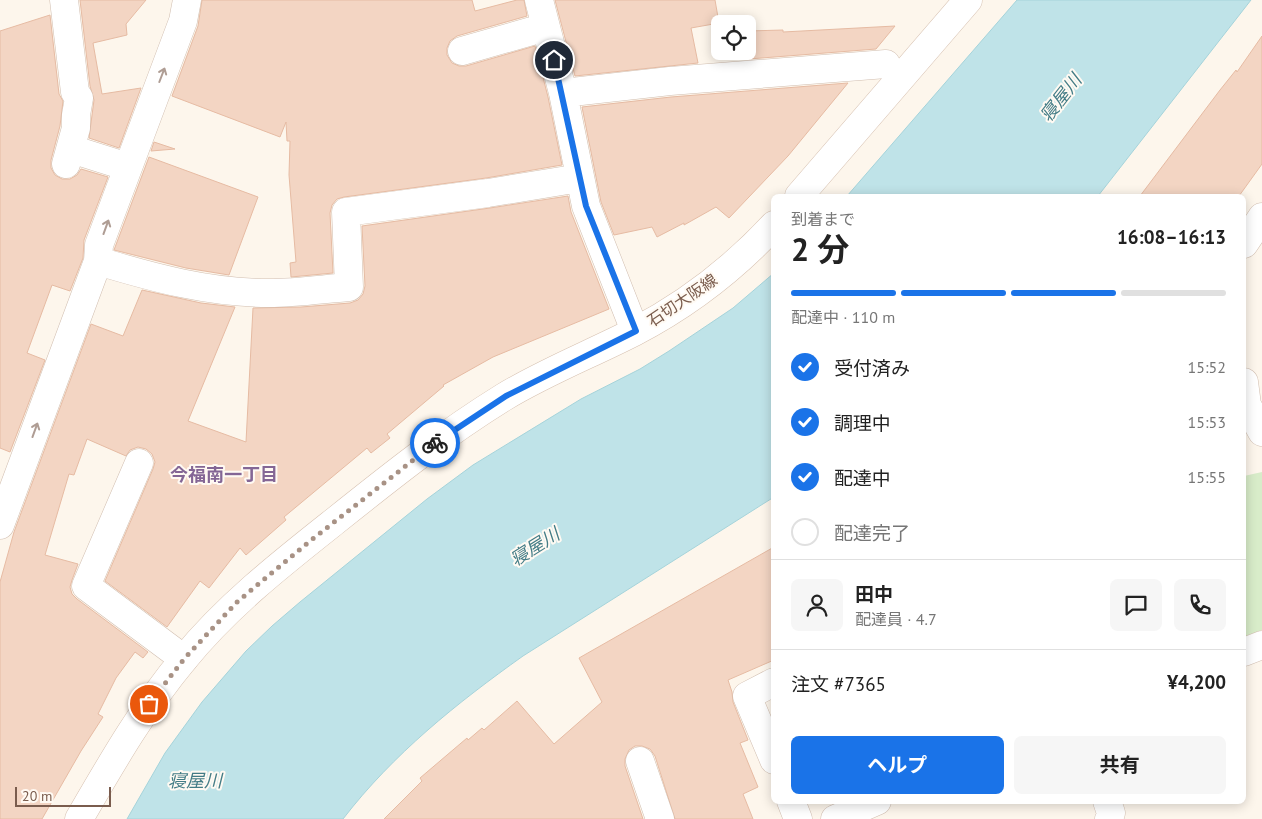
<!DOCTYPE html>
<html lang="ja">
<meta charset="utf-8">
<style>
:root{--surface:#fff;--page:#f6f6f6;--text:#222;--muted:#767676;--line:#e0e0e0;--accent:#1a73e8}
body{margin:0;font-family:"PT Sans","Noto Sans JP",sans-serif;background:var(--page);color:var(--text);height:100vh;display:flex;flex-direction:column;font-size:19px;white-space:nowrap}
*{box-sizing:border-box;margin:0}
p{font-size:16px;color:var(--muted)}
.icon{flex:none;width:28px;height:28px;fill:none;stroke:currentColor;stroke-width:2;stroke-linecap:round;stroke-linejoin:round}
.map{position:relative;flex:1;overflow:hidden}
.drawer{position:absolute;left:771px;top:194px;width:475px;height:610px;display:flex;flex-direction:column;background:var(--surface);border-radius:8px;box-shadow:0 2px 12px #0003}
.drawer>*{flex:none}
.controls{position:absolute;left:711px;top:15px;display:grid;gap:10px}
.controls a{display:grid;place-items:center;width:45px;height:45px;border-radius:8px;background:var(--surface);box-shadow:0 2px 12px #0003;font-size:25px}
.scale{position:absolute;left:15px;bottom:12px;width:96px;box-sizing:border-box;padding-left:5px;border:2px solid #7a5c4d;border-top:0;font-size:14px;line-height:18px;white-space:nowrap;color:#7a5c4d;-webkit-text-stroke:4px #fffaf3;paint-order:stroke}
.pin{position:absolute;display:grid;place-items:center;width:42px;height:42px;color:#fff;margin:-21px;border:2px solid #fff;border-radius:50%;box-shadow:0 1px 5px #0007}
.courier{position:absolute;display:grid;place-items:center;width:50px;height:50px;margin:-25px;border:4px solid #1a73e8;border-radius:50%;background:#fff;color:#222;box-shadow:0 1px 6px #0007}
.overview em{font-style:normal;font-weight:700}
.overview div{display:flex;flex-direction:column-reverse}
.overview{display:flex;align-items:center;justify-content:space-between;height:85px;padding:0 20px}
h1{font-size:32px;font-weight:700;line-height:38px}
.bar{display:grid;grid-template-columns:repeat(4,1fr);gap:8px 5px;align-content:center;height:60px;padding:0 20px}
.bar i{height:6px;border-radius:4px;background:var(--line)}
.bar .on{background:var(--accent)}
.bar p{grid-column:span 4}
.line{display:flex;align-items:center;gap:12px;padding:0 20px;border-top:1px solid var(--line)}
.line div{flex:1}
.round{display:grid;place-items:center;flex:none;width:52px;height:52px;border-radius:8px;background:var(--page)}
ol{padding:0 20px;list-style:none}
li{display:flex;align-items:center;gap:15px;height:55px}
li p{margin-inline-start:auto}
li .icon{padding:5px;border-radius:50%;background:var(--accent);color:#fff;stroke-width:4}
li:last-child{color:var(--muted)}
li i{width:28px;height:28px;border:2px solid var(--line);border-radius:50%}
.action{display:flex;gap:10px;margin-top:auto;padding:10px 20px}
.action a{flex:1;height:58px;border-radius:8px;background:var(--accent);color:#fff;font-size:20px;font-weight:700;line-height:58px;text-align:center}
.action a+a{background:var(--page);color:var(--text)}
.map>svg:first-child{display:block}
.green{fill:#d8ecc9}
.water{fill:#bfe3e8;stroke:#a5d3da}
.building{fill:#f3d5c3;stroke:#e6bba3}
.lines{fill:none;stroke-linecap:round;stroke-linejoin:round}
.street-casing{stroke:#d1beb0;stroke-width:29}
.secondary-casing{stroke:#d6c0b0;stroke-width:29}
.street{stroke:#fff;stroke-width:28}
.secondary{stroke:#fff;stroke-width:28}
.oneway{stroke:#af9d94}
.done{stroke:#a89285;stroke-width:5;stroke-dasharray:0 9}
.route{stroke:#1a73e8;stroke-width:6}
.labels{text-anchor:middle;stroke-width:4;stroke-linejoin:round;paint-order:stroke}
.street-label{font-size:16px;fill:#7a5c4d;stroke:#fffaf3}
.water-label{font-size:18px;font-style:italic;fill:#437c86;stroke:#fffaf3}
.neighbourhood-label{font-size:18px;font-weight:bold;fill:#846695;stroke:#fffaf3}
</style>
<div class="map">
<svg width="1262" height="819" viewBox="0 0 1262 819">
<rect width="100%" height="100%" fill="#fdf6ec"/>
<!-- green -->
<path class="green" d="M1262,472v158l-18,7v-161z"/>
<!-- water -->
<path class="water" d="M1017,0h234l-153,196h-251z
M774,273v224l-251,159c-66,47 -130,98 -180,163h-216l38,-66 37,-51 44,-51 26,-25 28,-24 127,-103 46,-34 108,-66 59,-30 29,-18 64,-43z"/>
<!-- building -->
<path class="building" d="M80,0h66l-20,24 1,11 -34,8 9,51 39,-6 -22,60 -30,-10 5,-38 -4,-14z
M202,0h270l3,11 42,-11h7l3,16 -70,20 -7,5 -3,7v7l5,8 7,3h7l69,-20 13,51 14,68 -76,13 -142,19 -7,2 -5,6 -2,8 3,60 -42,4 -1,-14 6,-1 -7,-87 1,-34h-3l-1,-19 -6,15 -108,-41 26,-70z
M555,0h160l4,23 -28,5 7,35 -123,13z
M50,15l9,79 4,7 -3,25 -9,34v8l4,7 7,4h8l7,-4 4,-6 27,8 -24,63 -1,18 -13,33 -18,-6 -25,68 18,7 -35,92 -10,-4v-417z
M895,26l-19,23 -127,10 -1,-28 35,-1v2z
M1262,36v128l-23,32h-99l80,-106 16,-20 1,2z
M848,83l-60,73 -59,62 -13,-11 -32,18v-2l-27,14 -5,-10 -38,8 -13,-33 -19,-95 89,-10z
M154,142l21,7 -24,2z
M149,157l109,40 -29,78 -43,-7 -72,-18z
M568,196l3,16 38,97 -116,48 -50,28 1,1 -57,48 3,4 -19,15 -4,-5 -83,69 2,3 -40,35 -6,-7 -31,40 -9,-7 -33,46 -62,-46 48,-112 2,-7 -3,-8 -6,-5 -8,-2 -8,3 -4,6 -39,-17 -13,36 -5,-1 -24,81 33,9 -6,16 -2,7 2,7 5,5 71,53 -5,6 -8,-6 -19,26 -18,36 5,3 -22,34 -39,68h-42v-237l14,-50 77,-208 32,12 19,-46 59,13 34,4 -47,114 58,21 7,-134 48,-1 49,-4 8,-3 5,-6 2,-8 -3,-60 128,-18z
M774,547v113l-46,20 4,12 1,10 15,38 -8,3 18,44 -15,7 10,25h-78l-20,-63 -5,-7 -8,-3h-7l-6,4 -4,9v7l18,53h-259l38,-38 -2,-3 47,-40 1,2 14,-12 2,2 33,-29 37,43 48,-42 -23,-44z"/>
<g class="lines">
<!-- street casing -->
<g class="street-casing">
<path id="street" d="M64,0l11,92 4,6 -3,17v13l-10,36
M539,0l24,93 23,113 49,125
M462,51l84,-24
M563,93l107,-12 216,-17
M71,149l57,18
M1244,244l18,-27
M98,261c56,17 112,32 171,32 27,0 54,-4 80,-6l-3,-75 142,-19 92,-15
M1244,382l3,23 15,27
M139,463l-53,123 98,73
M0,525l98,-264 1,-16 84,-224 4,-21
M1244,652l18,-7
M774,682l-27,14 27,64
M640,761l20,58
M791,801l7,18
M1107,801l4,12 -2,6
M835,819l42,-18"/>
</g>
<!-- secondary casing -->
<g class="secondary-casing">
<path id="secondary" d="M799,196l169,-196
M79,819c32,-55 64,-111 105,-160 43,-53 98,-96 151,-138 55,-44 109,-87 169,-124 41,-25 87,-43 130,-65 52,-27 100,-64 140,-107"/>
</g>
<!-- street -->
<use href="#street" class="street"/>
<!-- secondary -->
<use href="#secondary" class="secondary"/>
</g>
<!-- one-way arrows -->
<defs><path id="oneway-shaft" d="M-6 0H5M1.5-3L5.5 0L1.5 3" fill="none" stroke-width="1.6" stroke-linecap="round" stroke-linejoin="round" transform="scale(1.25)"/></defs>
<g class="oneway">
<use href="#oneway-shaft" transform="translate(162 75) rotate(-69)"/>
<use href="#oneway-shaft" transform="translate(106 227) rotate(-70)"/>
<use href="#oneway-shaft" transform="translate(35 430) rotate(-70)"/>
</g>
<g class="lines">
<!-- done -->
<path class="done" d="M149,704l35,-45 53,-57 73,-61 125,-98"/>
<!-- route -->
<path class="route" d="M435,443l71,-47 130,-65 -50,-125 -32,-146"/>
</g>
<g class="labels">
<!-- street labels -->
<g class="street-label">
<text transform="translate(682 300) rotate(-34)" y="6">石切大阪線</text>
</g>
<!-- water labels -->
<g class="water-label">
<text transform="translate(1061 98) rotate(-52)" y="6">寝屋川</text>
<text transform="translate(535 547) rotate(-32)" y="6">寝屋川</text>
<text x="195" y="787">寝屋川</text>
</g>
<!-- neighbourhood labels -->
<g class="neighbourhood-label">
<text x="224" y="481">今福南一丁目</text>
</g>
</g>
</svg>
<div class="controls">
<a><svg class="icon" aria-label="locate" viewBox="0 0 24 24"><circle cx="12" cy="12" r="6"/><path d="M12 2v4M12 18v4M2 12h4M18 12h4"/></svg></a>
</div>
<div class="scale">20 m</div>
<div class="pin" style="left:149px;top:704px;background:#ea580c"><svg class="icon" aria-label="bag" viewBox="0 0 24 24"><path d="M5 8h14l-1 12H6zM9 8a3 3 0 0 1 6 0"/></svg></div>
<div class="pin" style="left:554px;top:60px;background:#1f2937"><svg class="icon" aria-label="home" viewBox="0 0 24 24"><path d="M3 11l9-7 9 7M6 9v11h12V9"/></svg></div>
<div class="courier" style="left:435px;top:443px"><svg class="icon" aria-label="bike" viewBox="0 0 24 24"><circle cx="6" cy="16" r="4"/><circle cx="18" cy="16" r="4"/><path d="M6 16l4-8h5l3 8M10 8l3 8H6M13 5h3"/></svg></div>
<section class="drawer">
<div class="overview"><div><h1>2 分</h1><p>到着まで</p></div><em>16:08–16:13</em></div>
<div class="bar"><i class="on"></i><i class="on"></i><i class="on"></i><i></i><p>配達中 · 110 m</p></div>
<ol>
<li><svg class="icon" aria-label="check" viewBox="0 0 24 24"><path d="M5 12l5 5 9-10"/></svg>受付済み<p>15:52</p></li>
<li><svg class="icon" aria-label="check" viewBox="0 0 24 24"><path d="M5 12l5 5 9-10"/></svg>調理中<p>15:53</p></li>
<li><svg class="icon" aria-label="check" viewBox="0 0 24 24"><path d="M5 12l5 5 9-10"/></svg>配達中<p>15:55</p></li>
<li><i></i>配達完了</li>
</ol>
<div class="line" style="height:90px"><a class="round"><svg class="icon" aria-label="person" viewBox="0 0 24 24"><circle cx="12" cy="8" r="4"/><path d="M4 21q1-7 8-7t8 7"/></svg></a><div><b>田中</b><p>配達員 · 4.7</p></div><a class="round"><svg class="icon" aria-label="chat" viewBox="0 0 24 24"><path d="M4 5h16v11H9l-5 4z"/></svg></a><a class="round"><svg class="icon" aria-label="phone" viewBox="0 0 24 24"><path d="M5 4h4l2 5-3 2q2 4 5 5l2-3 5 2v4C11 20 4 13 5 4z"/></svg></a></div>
<div class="line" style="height:65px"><div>注文 #7365</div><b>¥4,200</b></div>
<div class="action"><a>ヘルプ</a><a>共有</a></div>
</section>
</div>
